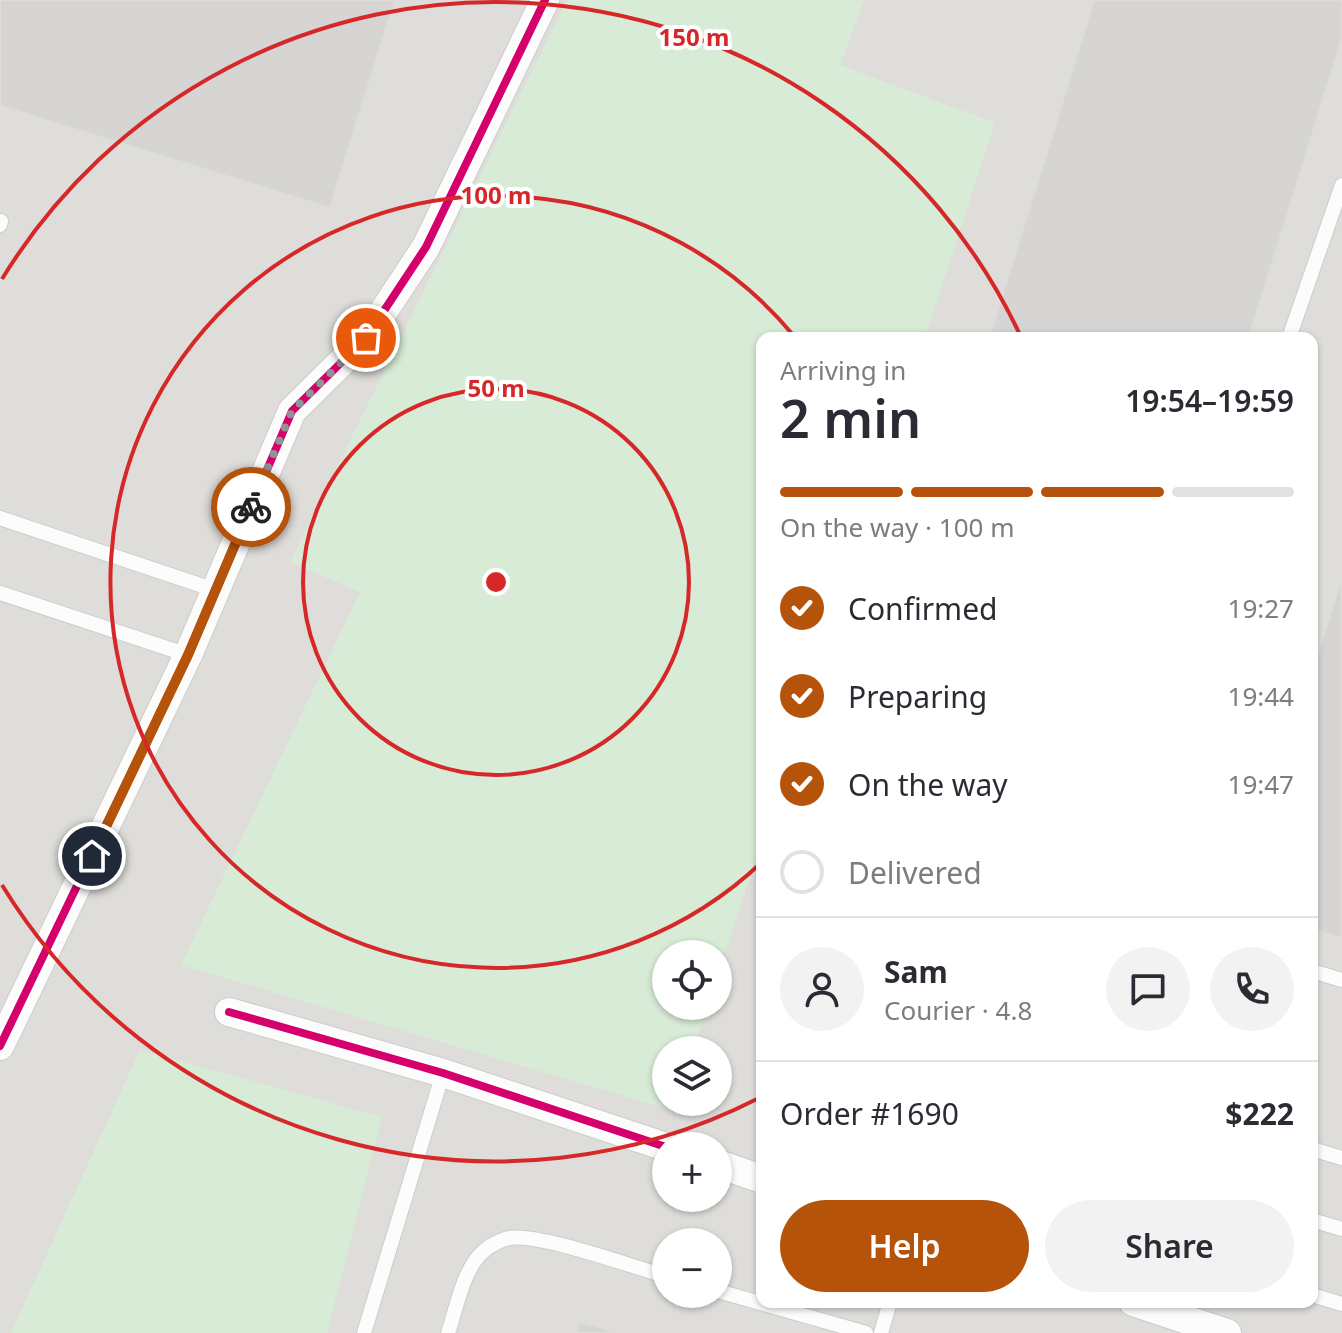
<!DOCTYPE html>
<meta charset="utf-8">
<style>
:root{--surface:#fff;--page:#f2f2f3;--text:#2b2b33;--muted:#7c7c81;--line:#e1e1e2;--accent:#b45309}
body{margin:0;font-family:"Noto Sans",sans-serif;background:var(--page);color:var(--text);height:100vh;display:flex;flex-direction:column;font-size:30px;white-space:nowrap}
*{box-sizing:border-box;margin:0}
p{font-size:26px;color:var(--muted)}
.icon{flex:none;width:44px;height:44px;fill:none;stroke:currentColor;stroke-width:2;stroke-linecap:round;stroke-linejoin:round}
.map{position:relative;flex:1;overflow:hidden}
.sheet{position:absolute;left:756px;top:332px;width:562px;height:976px;display:flex;flex-direction:column;background:var(--surface);border-radius:16px;box-shadow:0 2px 6px #0004}
.sheet>*{flex:none}
.buttons{position:absolute;left:652px;top:940px;display:grid;gap:16px}
.buttons a{display:grid;place-items:center;width:80px;height:80px;border-radius:50%;background:var(--surface);box-shadow:0 2px 6px #0004;font-size:40px}
.pin{position:absolute;display:grid;place-items:center;width:68px;height:68px;color:#fff;margin:-34px;border:4px solid #fff;border-radius:50%;box-shadow:0 2px 8px #0007}
.courier{position:absolute;display:grid;place-items:center;width:80px;height:80px;margin:-40px;border:6px solid #b45309;border-radius:50%;background:#fff;color:#222;box-shadow:0 2px 10px #0007}
.headline em{font-style:normal;font-weight:600}
.headline div{display:flex;flex-direction:column-reverse}
.headline{display:flex;align-items:center;justify-content:space-between;height:136px;padding:0 24px}
h1{font-size:52px;font-weight:600;line-height:60px}
.bar{display:grid;grid-template-columns:repeat(4,1fr);gap:12px 8px;align-content:center;height:96px;padding:0 24px}
.bar i{height:10px;border-radius:6px;background:var(--line)}
.bar .selected{background:var(--accent)}
.bar p{grid-column:span 4}
.line{display:flex;align-items:center;gap:20px;padding:0 24px;border-top:2px solid var(--line)}
.line div{flex:1}
.round{display:grid;place-items:center;flex:none;width:84px;height:84px;border-radius:42px;background:var(--page)}
ol{padding:0 24px;list-style:none}
li{display:flex;align-items:center;gap:24px;height:88px}
li p{margin-inline-start:auto}
li .icon{padding:8px;border-radius:50%;background:var(--accent);color:#fff;stroke-width:4}
li:last-child{color:var(--muted)}
li i{width:44px;height:44px;border:4px solid var(--line);border-radius:50%}
.action{display:flex;gap:16px;margin-top:auto;padding:16px 24px}
.action a{flex:1;height:92px;border-radius:48px;background:var(--accent);color:#fff;font-size:32px;font-weight:600;line-height:92px;text-align:center}
.action a+a{background:var(--page);color:var(--text)}
.map>svg:first-child{display:block}
.industrial{fill:#dfddda;fill-rule:evenodd}
.green{fill:#d8ebd6}
.building{fill:#d6d5d3;stroke:#deddd9;stroke-width:2}
.lines{fill:none;stroke-linecap:round;stroke-linejoin:round}
.service-casing{stroke:#cbcccc;stroke-width:16}
.minor-casing{stroke:#cbcccc;stroke-width:30}
.service{stroke:#fdfcfc;stroke-width:14}
.minor{stroke:#fdfcfc;stroke-width:28}
.cycleway-casing{stroke:#fff;stroke-width:13}
.cycleway{stroke:#d6006c;stroke-width:8}
.done{stroke:#919496;stroke-width:8;stroke-dasharray:0 14.4}
.route{stroke:#b45309;stroke-width:10}
.ring{fill:none;stroke:#d62828;stroke-width:4}
.centre{fill:#d62828;stroke:#fff;stroke-width:4}
.ring-label{font-size:24px;text-anchor:middle;font-weight:bold;fill:#d62828;stroke:#fff;stroke-width:8;stroke-linejoin:round;paint-order:stroke}
</style>
<div class="map">
<svg width="1342" height="1333" viewBox="0 0 1342 1333">
<rect width="100%" height="100%" fill="#efeeea"/>
<!-- industrial -->
<path class="industrial" d="M0,0h1342v1333h-1342zM762,338h550v964h-550zM666,954h52v52h-52zM666,1050h52v52h-52zM666,1146h52v52h-52zM666,1242h52v52h-52z"/>
<!-- green -->
<path class="green" d="M567,0h297l-24,65 155,58 -70,215h-163v501l-44,135v-20h-52v52h42l-15,44h-27v52h10l-2,9 -493,-146 179,-373 -70,-30z
M140,1050l242,67 -55,216h-316z"/>
<!-- building -->
<path class="building" d="M0,0h395l-65,208 -330,-102z
M1094,0h248v39l-93,299h-260z
M1342,576v362l-30,-9v-256z
M579,1321l39,12h-43z"/>
<g class="lines">
<!-- service casing -->
<g class="service-casing">
<path id="service" d="M0,225l1,-4
M1289,338l53,-153
M0,518l215,72
M0,593l188,62
M1312,971l30,9
M1312,1149l30,9
M1312,1220l30,9
M718,1291l148,42
M1312,1295l30,9
M364,1333l79,-260
M448,1333c9,-26 15,-66 38,-84 5,-4 17,-10 23,-11 31,-5 123,29 157,38
M881,1333l9,-31"/>
</g>
<!-- minor casing -->
<g class="minor-casing">
<path id="minor" d="M229,1012l214,61 223,74
M0,1046l188,-391 104,-244 74,-73 60,-91 119,-247
M718,1164l44,15
M1133,1302l94,31"/>
</g>
<!-- service -->
<use href="#service" class="service"/>
<!-- minor -->
<use href="#minor" class="minor"/>
<!-- cycleway casing -->
<g class="cycleway-casing">
<path id="cycleway" d="M229,1012l214,61 223,74
M0,1046l188,-391 104,-244 74,-73 60,-91 119,-247"/>
</g>
<!-- cycleway -->
<use href="#cycleway" class="cycleway"/>
</g>
<g class="lines">
<!-- done -->
<path class="done" d="M251,507l41,-96 74,-73"/>
<!-- route -->
<path class="route" d="M92,856l96,-201 63,-148"/>
</g>
<!-- distance rings -->
<g class="ring">
<circle cx="496" cy="582" r="193"/>
<path d="M762 862A386 386 0 1 1 794 336"/>
<path d="M759 1098A579 579 0 0 1 2 885M2 279A579 579 0 0 1 1021 337"/>
</g>
<circle cx="496" cy="582" r="12" class="centre"/>
<g class="ring-label">
<text x="694" y="46">150 m</text>
<text x="496" y="204">100 m</text>
<text x="496" y="397">50 m</text>
</g>
</svg>
<div class="buttons">
<a><svg class="icon" aria-label="locate" viewBox="0 0 24 24"><circle cx="12" cy="12" r="6"/><path d="M12 2v4M12 18v4M2 12h4M18 12h4"/></svg></a>
<a><svg class="icon" aria-label="layers" viewBox="0 0 24 24"><path d="M12 4l9 5-9 5-9-5zM3 14l9 5 9-5"/></svg></a>
<a>+</a>
<a>−</a>
</div>
<div class="pin" style="left:366px;top:338px;background:#ea580c"><svg class="icon" aria-label="bag" viewBox="0 0 24 24"><path d="M5 8h14l-1 12H6zM9 8a3 3 0 0 1 6 0"/></svg></div>
<div class="pin" style="left:92px;top:856px;background:#1f2937"><svg class="icon" aria-label="home" viewBox="0 0 24 24"><path d="M3 11l9-7 9 7M6 9v11h12V9"/></svg></div>
<div class="courier" style="left:251px;top:507px"><svg class="icon" aria-label="bike" viewBox="0 0 24 24"><circle cx="6" cy="16" r="4"/><circle cx="18" cy="16" r="4"/><path d="M6 16l4-8h5l3 8M10 8l3 8H6M13 5h3"/></svg></div>
<section class="sheet">
<div class="headline"><div><h1>2 min</h1><p>Arriving in</p></div><em>19:54–19:59</em></div>
<div class="bar"><i class="selected"></i><i class="selected"></i><i class="selected"></i><i></i><p>On the way · 100 m</p></div>
<ol>
<li><svg class="icon" aria-label="check" viewBox="0 0 24 24"><path d="M5 12l5 5 9-10"/></svg>Confirmed<p>19:27</p></li>
<li><svg class="icon" aria-label="check" viewBox="0 0 24 24"><path d="M5 12l5 5 9-10"/></svg>Preparing<p>19:44</p></li>
<li><svg class="icon" aria-label="check" viewBox="0 0 24 24"><path d="M5 12l5 5 9-10"/></svg>On the way<p>19:47</p></li>
<li><i></i>Delivered</li>
</ol>
<div class="line" style="height:144px"><a class="round"><svg class="icon" aria-label="person" viewBox="0 0 24 24"><circle cx="12" cy="8" r="4"/><path d="M4 21q1-7 8-7t8 7"/></svg></a><div><b>Sam</b><p>Courier · 4.8</p></div><a class="round"><svg class="icon" aria-label="chat" viewBox="0 0 24 24"><path d="M4 5h16v11H9l-5 4z"/></svg></a><a class="round"><svg class="icon" aria-label="phone" viewBox="0 0 24 24"><path d="M5 4h4l2 5-3 2q2 4 5 5l2-3 5 2v4C11 20 4 13 5 4z"/></svg></a></div>
<div class="line" style="height:104px"><div>Order #1690</div><b>$222</b></div>
<div class="action"><a>Help</a><a>Share</a></div>
</section>
</div>
